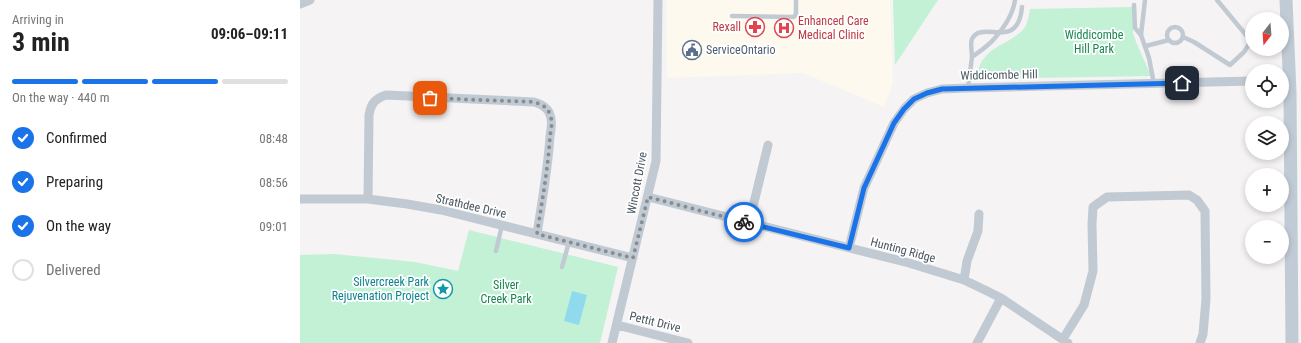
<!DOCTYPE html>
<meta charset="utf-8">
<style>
:root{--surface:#fff;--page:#f2f2f2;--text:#222;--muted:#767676;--line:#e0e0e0;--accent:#1a73e8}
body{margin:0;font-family:"Roboto Condensed",sans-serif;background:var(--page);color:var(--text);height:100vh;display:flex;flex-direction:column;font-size:15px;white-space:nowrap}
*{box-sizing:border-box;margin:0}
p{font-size:13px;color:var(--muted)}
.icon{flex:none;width:22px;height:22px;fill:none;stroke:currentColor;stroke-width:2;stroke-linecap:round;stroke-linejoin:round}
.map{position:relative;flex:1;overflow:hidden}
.sheet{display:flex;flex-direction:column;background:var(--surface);width:300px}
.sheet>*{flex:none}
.needle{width:26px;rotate:197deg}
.controls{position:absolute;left:945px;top:12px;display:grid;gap:8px}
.controls a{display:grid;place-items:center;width:44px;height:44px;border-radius:50%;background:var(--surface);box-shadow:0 2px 6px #0003;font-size:20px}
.pin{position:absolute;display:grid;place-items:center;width:34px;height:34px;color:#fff;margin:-17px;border-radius:8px;box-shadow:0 2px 6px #0006}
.courier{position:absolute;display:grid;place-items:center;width:40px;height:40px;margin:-20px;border:3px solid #1a73e8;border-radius:50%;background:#fff;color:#222;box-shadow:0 1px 5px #0007}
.headline em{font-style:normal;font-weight:700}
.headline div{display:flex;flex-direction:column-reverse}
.headline{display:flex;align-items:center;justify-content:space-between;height:68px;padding:0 12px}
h1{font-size:26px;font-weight:700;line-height:30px}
.bar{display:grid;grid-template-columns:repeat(4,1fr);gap:6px 4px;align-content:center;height:48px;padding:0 12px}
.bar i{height:5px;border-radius:3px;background:var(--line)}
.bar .on{background:var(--accent)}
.bar p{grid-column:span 4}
ol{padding:0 12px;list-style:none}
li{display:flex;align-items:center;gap:12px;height:44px}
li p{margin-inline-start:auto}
li .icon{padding:4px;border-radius:50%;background:var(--accent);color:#fff;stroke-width:4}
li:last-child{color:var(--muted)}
li i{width:22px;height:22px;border:2px solid var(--line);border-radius:50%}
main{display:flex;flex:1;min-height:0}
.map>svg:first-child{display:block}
.commercial{fill:#fdf9ef}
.green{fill:#c3f1d5}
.water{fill:#90daee}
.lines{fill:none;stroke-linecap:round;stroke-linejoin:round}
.lane{stroke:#c1cad2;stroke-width:4.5}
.street{stroke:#c1cad2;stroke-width:9}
.secondary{stroke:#c1cbd6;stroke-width:13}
.done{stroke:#868d94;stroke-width:4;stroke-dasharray:0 7.2}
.route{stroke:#1a73e8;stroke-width:5}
.labels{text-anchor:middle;stroke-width:3.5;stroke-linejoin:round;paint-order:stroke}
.health-label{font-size:12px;fill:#be3a42;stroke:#fff;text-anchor:start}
.park-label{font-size:12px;fill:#17864f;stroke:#fff}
.service-label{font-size:12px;fill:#4e5e75;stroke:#fff;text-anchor:start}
.street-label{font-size:12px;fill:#4a5661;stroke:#fff}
.culture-label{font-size:12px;fill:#0d838f;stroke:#fff;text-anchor:end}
</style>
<main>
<section class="sheet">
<div class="headline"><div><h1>3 min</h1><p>Arriving in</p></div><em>09:06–09:11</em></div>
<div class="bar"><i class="on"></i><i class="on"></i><i class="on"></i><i></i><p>On the way · 440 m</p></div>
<ol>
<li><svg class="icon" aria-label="check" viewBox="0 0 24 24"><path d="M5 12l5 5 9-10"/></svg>Confirmed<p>08:48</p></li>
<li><svg class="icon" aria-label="check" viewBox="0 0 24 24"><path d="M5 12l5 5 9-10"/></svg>Preparing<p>08:56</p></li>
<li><svg class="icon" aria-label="check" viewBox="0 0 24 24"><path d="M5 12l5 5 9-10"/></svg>On the way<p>09:01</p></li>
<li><i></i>Delivered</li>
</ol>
</section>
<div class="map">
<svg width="1001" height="343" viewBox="0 0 1001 343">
<rect width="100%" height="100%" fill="#f5f3f3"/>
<!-- commercial -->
<path class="commercial" d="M367,0h223l3,82 -9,25 -81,-34 -136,5z"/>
<!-- green -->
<path class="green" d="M593,0h45l-43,65z
M833,7v26l3,9 15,34 -175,3c4,-22 13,-28 32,-38 6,-4 12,-7 17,-14 3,-5 4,-12 5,-18z
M169,230l149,37 -18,76h-300v-88l34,-1 81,8 43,9z"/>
<!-- water -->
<path class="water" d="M272,291l15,4 -8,30 -15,-4z"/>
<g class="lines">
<!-- lane -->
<path class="lane" d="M845,0l-4,35 8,23 5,26
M834,5l1,23 6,7
M432,16l62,1 2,-3v-14
M867 35a8 8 0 1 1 16 0a8 8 0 1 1-16 0Z
M883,37l11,5 36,23 14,-13 7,-11 -34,-41
M846,46l23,-6
M672,57c0,-5 -2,-14 0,-18 10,-20 46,13 50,-32
M668,88l4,-31c7,-5 16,-11 22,-18 9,-10 19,-25 21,-39
M196,251l6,-26
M262,267l7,-25"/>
<!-- street -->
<path class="street" d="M0,4l10,-4
M348,197l261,66 55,17 21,10 16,8 67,45
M0,199h68l39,5 34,6 192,48
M68,199l1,-84c2,-12 6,-16 17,-20l148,7c7,2 14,5 16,13 3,6 1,15 0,21 -2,33 -8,65 -13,98
M449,223l19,-78
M549,248l15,-60 30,-65 10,-14 10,-10 13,-6 15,-4 26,-1 284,-7
M664,280l3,-19 11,-30 1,-17
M317,325l71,18
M763,339l21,-34 9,-34 -1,-47 1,-17 14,-10 82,-2 8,5 8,11 1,88 -3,35 -3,9
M312,343l44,-182 2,-161
M677,343l24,-45"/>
<!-- secondary -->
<path class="secondary" d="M986,0l4,92 2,251"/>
</g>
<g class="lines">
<!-- done -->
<path class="done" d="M130,98l104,4c7,2 14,5 16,13 3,6 1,15 0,21 -2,33 -8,65 -13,98l96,24 15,-61 96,25"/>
<!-- route -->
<path class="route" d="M444,222l105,26 15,-60 30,-65 10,-14 10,-10 13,-6 15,-4 240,-6"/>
</g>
<!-- icons -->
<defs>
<g id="pharmacy-ring" transform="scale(1)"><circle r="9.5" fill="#fff" stroke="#e0444e" stroke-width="1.5"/><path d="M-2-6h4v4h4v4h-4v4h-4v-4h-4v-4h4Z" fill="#e0444e"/></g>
<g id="hospital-ring" transform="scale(1)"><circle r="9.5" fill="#fff" stroke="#e0444e" stroke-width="1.5"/><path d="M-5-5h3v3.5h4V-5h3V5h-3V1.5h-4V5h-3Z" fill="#e0444e"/></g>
<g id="civic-ring" transform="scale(1)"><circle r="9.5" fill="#fff" stroke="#5c6f8a" stroke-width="1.5"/><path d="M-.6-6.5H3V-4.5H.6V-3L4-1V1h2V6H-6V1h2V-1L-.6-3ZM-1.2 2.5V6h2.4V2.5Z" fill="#5c6f8a"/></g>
<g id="sight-ring" transform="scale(1)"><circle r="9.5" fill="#fff" stroke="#0f9aa8" stroke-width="1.5"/><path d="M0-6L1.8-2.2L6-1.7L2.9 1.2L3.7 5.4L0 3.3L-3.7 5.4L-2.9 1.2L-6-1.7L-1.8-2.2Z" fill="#0f9aa8"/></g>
</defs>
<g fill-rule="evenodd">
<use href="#pharmacy-ring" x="455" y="27"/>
<use href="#hospital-ring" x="484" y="28"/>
<use href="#civic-ring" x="392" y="50"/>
<use href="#sight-ring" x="143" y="289"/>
</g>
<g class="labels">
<!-- health labels -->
<g class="health-label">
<text x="498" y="25">Enhanced Care<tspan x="498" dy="14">Medical Clinic</tspan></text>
<text x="441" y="31" text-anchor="end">Rexall</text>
</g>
<!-- park labels -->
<g class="park-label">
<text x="794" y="39">Widdicombe<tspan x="794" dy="14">Hill Park</tspan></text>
<text x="206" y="289">Silver<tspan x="206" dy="14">Creek Park</tspan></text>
</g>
<!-- service labels -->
<g class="service-label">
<text x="406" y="54">ServiceOntario</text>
</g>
<!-- street labels -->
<g class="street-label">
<text transform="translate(699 75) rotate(-1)" y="4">Widdicombe Hill</text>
<text transform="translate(337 183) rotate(-79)" y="4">Wincott Drive</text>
<text transform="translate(171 206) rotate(13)" y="4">Strathdee Drive</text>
<text transform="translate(603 250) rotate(15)" y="4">Hunting Ridge</text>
<text transform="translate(355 322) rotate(14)" y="4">Pettit Drive</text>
</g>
<!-- culture labels -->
<g class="culture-label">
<text x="129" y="286">Silvercreek Park<tspan x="129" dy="14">Rejuvenation Project</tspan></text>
</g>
</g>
</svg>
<div class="controls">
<a><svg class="needle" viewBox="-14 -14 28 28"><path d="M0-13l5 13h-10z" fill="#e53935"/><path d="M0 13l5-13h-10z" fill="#767676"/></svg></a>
<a><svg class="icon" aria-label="locate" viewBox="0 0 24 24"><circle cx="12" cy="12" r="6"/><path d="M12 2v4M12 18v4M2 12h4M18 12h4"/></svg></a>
<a><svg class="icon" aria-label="layers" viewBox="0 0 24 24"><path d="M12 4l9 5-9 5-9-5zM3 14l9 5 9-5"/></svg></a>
<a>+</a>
<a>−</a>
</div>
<div class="pin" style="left:130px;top:98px;background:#ea580c"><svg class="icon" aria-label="bag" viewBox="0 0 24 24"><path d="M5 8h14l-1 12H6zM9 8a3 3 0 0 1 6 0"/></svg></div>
<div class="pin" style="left:882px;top:83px;background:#1f2937"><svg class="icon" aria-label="home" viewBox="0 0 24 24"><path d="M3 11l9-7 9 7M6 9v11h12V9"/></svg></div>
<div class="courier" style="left:444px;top:222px"><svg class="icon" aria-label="bike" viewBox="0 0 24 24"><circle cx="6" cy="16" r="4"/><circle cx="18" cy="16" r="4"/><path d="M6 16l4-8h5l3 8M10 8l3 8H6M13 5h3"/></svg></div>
</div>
</main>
